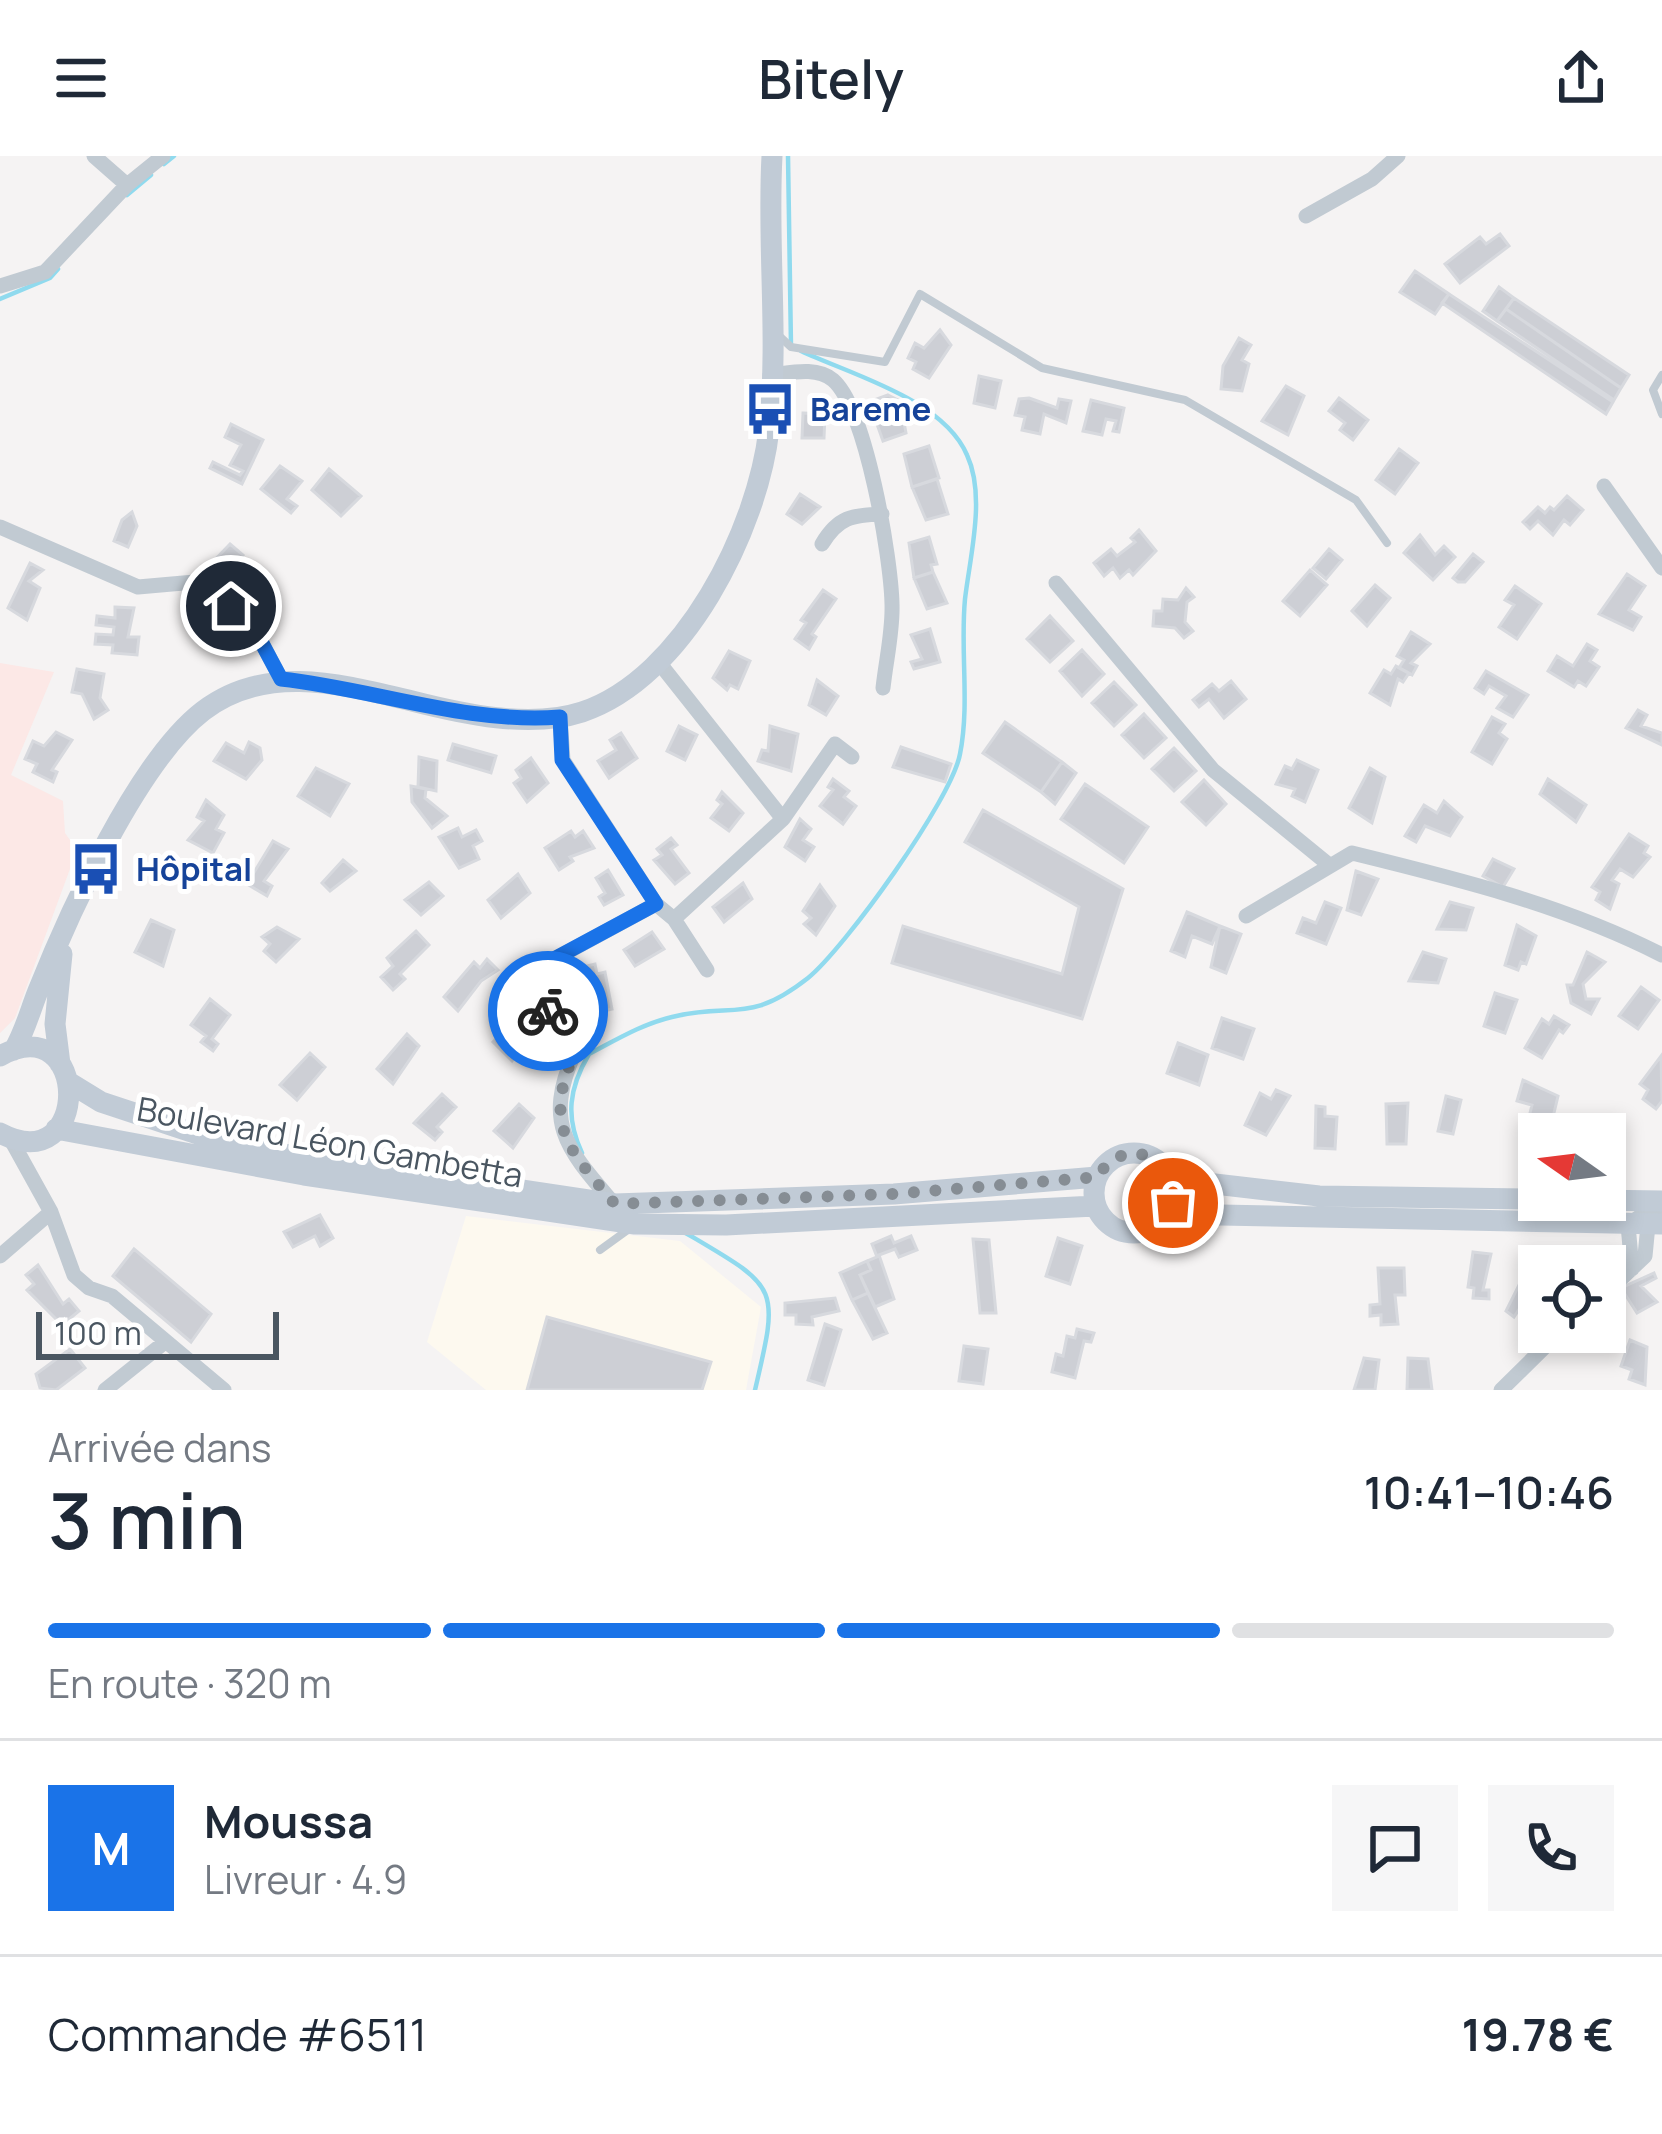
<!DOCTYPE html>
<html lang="fr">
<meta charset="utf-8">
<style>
:root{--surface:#fff;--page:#f6f6f7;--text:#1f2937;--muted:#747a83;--line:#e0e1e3;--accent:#1a73e8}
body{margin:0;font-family:Manrope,sans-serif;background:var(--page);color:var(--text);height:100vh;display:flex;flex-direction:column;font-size:45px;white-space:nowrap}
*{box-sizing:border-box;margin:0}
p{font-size:39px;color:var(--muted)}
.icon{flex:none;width:66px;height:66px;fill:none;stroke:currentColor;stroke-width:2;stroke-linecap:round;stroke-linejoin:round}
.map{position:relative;height:1234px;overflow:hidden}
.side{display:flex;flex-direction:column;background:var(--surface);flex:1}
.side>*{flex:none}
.needle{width:78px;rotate:284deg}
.buttons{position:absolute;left:1518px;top:957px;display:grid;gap:24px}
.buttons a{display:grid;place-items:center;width:108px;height:108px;border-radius:0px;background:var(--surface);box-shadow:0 6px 18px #0003;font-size:60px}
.scale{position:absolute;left:36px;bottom:30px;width:243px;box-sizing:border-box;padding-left:12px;border:6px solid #4a5661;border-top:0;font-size:33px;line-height:42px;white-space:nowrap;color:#4a5661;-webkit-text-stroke:9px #fff;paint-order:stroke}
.pin{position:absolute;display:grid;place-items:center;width:102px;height:102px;color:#fff;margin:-51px;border:6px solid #fff;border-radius:50%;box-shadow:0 3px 12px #0007}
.courier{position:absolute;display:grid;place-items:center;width:120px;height:120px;margin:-60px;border:9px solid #1a73e8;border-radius:50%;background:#fff;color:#222;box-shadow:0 3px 15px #0007}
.summary em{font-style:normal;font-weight:600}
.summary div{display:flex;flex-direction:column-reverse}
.summary{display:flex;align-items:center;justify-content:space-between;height:204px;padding:0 48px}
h1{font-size:78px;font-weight:600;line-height:90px}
.bar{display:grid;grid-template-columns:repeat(4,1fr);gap:18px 12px;align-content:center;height:144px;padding:0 48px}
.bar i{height:15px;border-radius:9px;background:var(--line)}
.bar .current{background:var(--accent)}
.bar p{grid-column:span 4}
.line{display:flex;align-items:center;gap:30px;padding:0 48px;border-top:3px solid var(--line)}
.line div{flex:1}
.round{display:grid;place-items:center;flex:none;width:126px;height:126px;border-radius:0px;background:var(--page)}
header{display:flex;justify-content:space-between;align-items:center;height:156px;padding:0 48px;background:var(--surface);font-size:54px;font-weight:600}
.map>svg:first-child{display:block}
.commercial{fill:#fdf9ef}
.medical{fill:#fce8e6}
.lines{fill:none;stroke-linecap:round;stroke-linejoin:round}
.stream{stroke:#90daee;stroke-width:4.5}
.building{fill:#cdcfd5;stroke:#d7d9de;stroke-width:3}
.lane{stroke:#c1cad2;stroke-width:8}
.street{stroke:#c1cad2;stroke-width:15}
.secondary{stroke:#c1cbd6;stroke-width:21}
.done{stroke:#868d94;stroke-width:12;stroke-dasharray:0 21.6}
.route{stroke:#1a73e8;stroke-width:15}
.labels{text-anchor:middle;stroke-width:10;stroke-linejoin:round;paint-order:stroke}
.transit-label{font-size:33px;font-weight:bold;fill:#164399;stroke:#fff;text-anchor:start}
.street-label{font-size:33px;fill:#4a5661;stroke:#fff}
</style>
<header><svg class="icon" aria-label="menu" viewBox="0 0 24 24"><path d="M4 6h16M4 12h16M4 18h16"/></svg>Bitely<svg class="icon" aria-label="share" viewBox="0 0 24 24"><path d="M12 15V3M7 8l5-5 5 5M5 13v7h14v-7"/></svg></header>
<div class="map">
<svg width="1662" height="1234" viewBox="0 0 1662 1234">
<rect width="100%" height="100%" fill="#f5f3f3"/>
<!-- commercial -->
<path class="commercial" d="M466,1060l214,25 81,66 -15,83h-260l-59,-48z"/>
<!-- medical -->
<path class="medical" d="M0,507l54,9 -43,103 52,26 2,32 12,17 -62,168 -15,15z"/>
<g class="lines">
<!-- stream -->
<path class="stream" d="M788,0l3,190
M164,8l10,-8
M127,39l24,-20
M0,143l50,-21 8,-9
M582,997c-17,-36 -13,-65 7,-99 27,-14 53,-30 83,-37 62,-15 76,8 136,-39 37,-30 144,-179 152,-224 10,-50 0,-104 5,-155 5,-43 21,-103 2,-144 -24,-56 -115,-80 -166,-104
M684,1076c95,56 96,52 71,158"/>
</g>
<!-- building -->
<path class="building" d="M1500,78l9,12 -49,37 -15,-19 35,-27 6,7z
M1415,115l34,23 -14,20 -35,-22z
M1499,131l15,11 -17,23 -14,-10z
M1449,138l164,108 -7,12 -164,-111z
M1514,142l115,77 -8,13 -115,-79z
M1506,153l115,79 -7,12 -117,-79z
M940,174l11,15 -22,33 -16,-9 3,-7 -8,-4 7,-15 9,5z
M1239,182l12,7 -9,15 7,4 -7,27 -21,-2 2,-23z
M979,220l22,5 -6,27 -21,-5z
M1286,230l18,10 -16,39 -26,-14z
M888,239l12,6 6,32 -23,8 -11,-31 8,-2 -3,-9z
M1029,242l28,10 2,-9 12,2 -5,22 -22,-9 -4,20 -18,-4 3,-13 -10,-2 4,-16z
M1339,242l29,22 -15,20 -13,-10 5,-7 -16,-12z
M1091,244l33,8 -5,24 -6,-1 3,-10 -10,-2 -4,16 -19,-4z
M803,257l22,1 -1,24h-22z
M231,268l32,16 -21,44 -32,-16 3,-6 27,13 3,-4 -13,-6 11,-20 -16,-8z
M929,290l10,32 -27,9 -8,-33z
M1399,293l19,14 -23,31 -19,-14z
M280,310l22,15 -15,18 10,7 -6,7 -30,-24z
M329,313l32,27 -20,20 -29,-26z
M937,323l11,35 -22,6 -14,-33z
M800,338l20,13 -18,17 -15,-10z
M1567,340l16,14 -13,15 -6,-5 -11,15 -15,-14 -8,8 -7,-7 15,-15 7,6 5,-6 4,3z
M132,356l5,14 -9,21 -14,-6 8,-21z
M1139,374l17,21 -23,24 -4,-5 -9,8 -7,-10 -9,8 -10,-13 17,-14 6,7 18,-14 -4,-4z
M1420,379l15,20 9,-9 11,11 -22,23 -29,-27z
M929,381l8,27 -6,1 2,7 -19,6 -5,-35z
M230,388l13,11 -24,25 -12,-12z
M1329,393l13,11 -16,19 -13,-11z
M1473,398l10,8 -18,20h-7l-5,-4z
M30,407l13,7 -14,11 11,7 -13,32 -19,-12z
M1310,414l17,15 -27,31 -17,-15z
M933,416l14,31 -20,6 -13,-31z
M1627,418l18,12 -16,24 12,7 -8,13 -34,-16z
M1375,429l15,13 -23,28 -15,-15z
M1515,430l26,18 -24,35 -18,-12 15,-22 -9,-5z
M1186,432l8,9 -7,5 -2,20 8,9 -9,7 -9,-10 -22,-2 1,-15h8l1,-12 15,1z
M823,434l13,9 -24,35 4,3 -7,12 -14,-10 11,-16 -5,-3z
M115,451l19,1 -6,29h11l-2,18 -25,-2 1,-8 -18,-1 1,-10 17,1 1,-8 -18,-2 1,-9 18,2z
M1050,460l23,25 -23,21 -23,-23z
M930,473l10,33 -26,7 -3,-7 11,-3 -11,-24z
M1411,476l19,12 -19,19 6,3 -5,9 -13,-7 5,-8 -7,-4z
M1587,488l10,6 -7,11 9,6 -13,19 -8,-5 -4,6 -26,-16 9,-15 16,10z
M1082,494l22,24 -22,22 -22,-25z
M729,495l21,10 -12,28 -8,-4 -3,5 -14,-12z
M1396,510l13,7 -6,9 -5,-3 -8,26 -20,-12 14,-23 7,4z
M77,513l27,5 -4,24 8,12 -14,9 -12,-25 -10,-2z
M1486,515l42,24 -15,22 -16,-9 9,-12 -17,-10 -5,8 -9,-6z
M817,524l21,16 -12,19 -17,-10z
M1231,525l15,18 -22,19 -15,-19 -10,8 -6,-7 19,-16 7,7z
M1114,526l22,23 -22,21 -22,-23z
M1638,554l9,5 -6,11 21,7v12l-36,-17z
M1144,558l22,24 -22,20 -22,-23z
M1492,561l13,7 -6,9 8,6 -15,25 -20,-12z
M1005,566l57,40 -21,30 -58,-39z
M679,570l18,9 -12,25 -18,-9z
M770,570l28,8 -7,37 -33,-10 4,-11 6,1z
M56,576l16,8 -20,30 5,2 -4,10 -20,-10 4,-8 -12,-5 8,-18 11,5z
M621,577l16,25 -28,20 -11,-17 18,-11 -6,-10z
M249,586l11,6 2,12 -16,19 -32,-18 12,-18 18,10z
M453,588l43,12 -5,17 -43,-13z
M901,591l50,17 -6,18 -52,-15z
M1174,592l22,23 -22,20 -22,-22z
M419,601l18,4 -1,30 -18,-4z
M531,602l17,25 -21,19 -13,-19 7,-5 -5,-8z
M1297,604l21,10 -13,32 -13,-6 3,-7 -19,-5 9,-18 7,3z
M1062,606l14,11 -21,31 -14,-12z
M316,612l33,16 -19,32 -32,-20z
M1370,612l15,9 -13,46 -23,-15z
M833,623l16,12 -5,6 12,9 -13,18 -23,-18 13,-16 -5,-3z
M1548,623l38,26 -10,17 -36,-28z
M1204,624l22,24 -20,21 -24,-23z
M1085,628l63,43 -24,36 -63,-44z
M411,630l15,3 -1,9 22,18 -15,12 -20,-26z
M722,636l21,21 -14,18 -18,-13 11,-14 -5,-4z
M206,644l18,15 -8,14 8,4 -11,20 -25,-13 16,-19 -7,-4z
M1444,645l18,16 -12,19 -25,-10 -9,16 -11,-6 19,-31 13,8z
M983,654l140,79 -41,130 -190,-56 11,-37 159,48 17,-67 -114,-65z
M800,663l11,10 -8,11 11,7 -9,14 -20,-14z
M458,672l4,9 14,-7 6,11 -9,5 6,13 -20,9 -20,-31z
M571,675l4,6 8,-6 11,17 -24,9 3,4 -14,9 -14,-22z
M1629,678l19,12 -4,7 6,4 -17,20 -13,-8 -8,11 7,4 -9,25 -14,-9 4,-8 -8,-5z
M671,682l6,7 -6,4 18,24 -14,11 -21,-24 8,-5 -5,-6z
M273,685l15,8 -24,32 8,5 -5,10 -20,-12z
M1493,703l21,10 -11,18 -20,-11z
M343,704l13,11 -26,20 -8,-8z
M608,714l15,25 -19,10 -5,-8 6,-4 -9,-15z
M1356,715l22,8 -17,36 -14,-5z
M518,718l12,19 -29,25 -13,-18z
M429,726l14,14 -22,19 -16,-15z
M743,727l9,16 -28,23 -11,-15z
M820,729l15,21 -19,29 -12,-11 7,-6 -8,-7z
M1325,746l16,6 -15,36 -29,-11 6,-15 13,5z
M1450,746l23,6 -7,22 -29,-1z
M1187,756l33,14 -8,18 -20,-8 -7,21 -14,-6z
M151,764l23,10 -11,36 -28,-14z
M1517,769l19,11 -10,28 -5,-2 -3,8 -13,-5z
M1220,770l21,8 -15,39 -15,-6z
M277,771l22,12 -23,23 -12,-11 6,-7 -8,-7z
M416,775l13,14 -29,29 5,5 -12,11 -12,-13 12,-11 -6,-8z
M652,776l12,17 -29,17 -11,-16z
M1423,796l23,7 -8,24 -29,-2z
M1587,796l18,10 -22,22 3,15h13l-8,15 -20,-11 -4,-18h6z
M487,803l11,11 -17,11 -23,30 -14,-14 30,-35 6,6z
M595,808l2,10 8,-2 7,37 -18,4 -16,-45z
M1641,831l18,13 -21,29 -19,-13z
M1495,837l22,7 -12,33 -21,-7z
M210,843l20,16 -18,24 6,5 -5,7 -12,-9 5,-6 -15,-11z
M1554,860l15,9 -6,8 -4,-3 -17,28 -17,-10 17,-29 7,5z
M1222,862l32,11 -11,30 -31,-11z
M525,865l14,13 -6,7 -5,-4 -16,24 -19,-19 19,-20 7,6z
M407,878l12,12 -26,38 -16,-15z
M1178,887l30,12 -9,30 -32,-12z
M310,897l15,14 -28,33 -17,-15z
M1661,900l1,45 -6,8 -13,-10 5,-9 -8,-6z
M1523,924l35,16 -9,38 -24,-1 7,-28 -15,-4z
M1276,934l14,6 -24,39 -21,-10 15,-32 11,6z
M442,938l14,13 -19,20 5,5 -7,8 -21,-17z
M1446,940l15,4 -8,34 -15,-3z
M1408,947l-2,41h-19l-1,-40z
M519,948l15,14 -21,30 -19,-17z
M1316,950l9,1v9l12,1 -2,32 -20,-1z
M320,1059l13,23 -13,8 -5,-10 -22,11 -9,-15z
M891,1080l3,7 17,-7 6,14 -18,7 -4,-8 -16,6 15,44 -19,8 -15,-32 11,-5 -4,-9 10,-4 -5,-13z
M1058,1082l24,8 -12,38 -24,-8z
M973,1083l16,1 7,73h-16z
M134,1093l77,65 -20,28 -78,-66z
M1473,1096l18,2 -8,36h6v9l-16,-1 1,-10 -6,-1z
M867,1105l4,9 -11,5 8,18 -16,7 -12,-27z
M38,1109l25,39 6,-5 10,12 -17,14 -35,-35 7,-6 -8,-9z
M1529,1109l10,7v26l-14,2 -11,17 -8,-6z
M1378,1112h26l1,27h-10l3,29 -17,1v-10l-11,1v-11l10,-1z
M1654,1117l2,5 -15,8 16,16 -20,11 -16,-25z
M868,1137l19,40 -14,6 -21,-39z
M835,1142l4,13 -27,6 1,8 -17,-1v-9h-11v-12z
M547,1161l164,45 -9,28h-175z
M825,1168l16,6 -17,55 -16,-5z
M1077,1173l17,4 -3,9 -7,-1 -9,37 -23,-6 4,-18 7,2 4,-20 8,2z
M1630,1184l17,7 -2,38 -16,-6 3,-9 -11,-4z
M964,1190l24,3 -5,35 -24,-3z
M70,1193l15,19 -29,22 -16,-2 -4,-14z
M1364,1202l15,2 -4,30h-21z
M1408,1202l20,1 4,31h-25z"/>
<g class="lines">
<!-- lane -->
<path class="lane" d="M776,177l15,14 94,15 35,-68 122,74 143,32 171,100 31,43
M1662,219l-9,15 9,24
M600,1094l29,-21"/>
<!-- street -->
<path class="street" d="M94,0l33,29
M1306,60l66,-37 26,-23
M0,130l45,-14 82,-87 36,-29
M770,219c20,-2 46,-9 63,5 33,28 58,178 59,224 1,27 -6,56 -9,84
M1604,330l58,82
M0,371l138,60 68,-6 50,51 25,47
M822,388c16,-27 30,-29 60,-30
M1056,427l157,187 115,94
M560,561l3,43 93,144 18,15 109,-100 -126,-159
M783,663l52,-75 17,13
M1246,760l106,-63c106,26 212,52 310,102
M674,763l33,51
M10,982l41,74 23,63 15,13 23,8 112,94
M614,1048c-46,-54 -71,-79 -40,-150l-47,-80 129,-70
M0,1100l51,-44
M1632,1113l-4,-44 18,-13 16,-1
M1605,1138l40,-38 3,-31
M105,1234l60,-48
M1501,1234l59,-58"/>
<!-- secondary -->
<path class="secondary" d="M14,894c11,-19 16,-39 24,-59 31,-78 100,-230 165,-280 63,-48 138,-27 209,-10 51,13 118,28 170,11 102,-34 176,-183 187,-283 10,-90 -2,-183 3,-273
M0,900c91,-50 92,126 0,77
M60,908l-5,-40 7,-70
M70,927l31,19 136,45 378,57 279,-10 203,-17
M56,973l248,46 331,49 91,1 369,-19
M1094 1037a40 40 0 1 1 80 0a40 40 0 1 1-80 0Z
M1172,1023l147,17 343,5
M1168,1058l494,10"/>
</g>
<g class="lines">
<!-- done -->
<path class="done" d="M548,855l26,43c-31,72 -5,96 41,150l279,-10 203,-17c18,-27 44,-31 68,-10l8,36"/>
<!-- route -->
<path class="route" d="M231,450l25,26 25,47c93,10 184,45 279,38l2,43 94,144 -130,70 22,37"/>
</g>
<!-- icons -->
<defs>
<g id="bus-bare" transform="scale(4.14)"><path d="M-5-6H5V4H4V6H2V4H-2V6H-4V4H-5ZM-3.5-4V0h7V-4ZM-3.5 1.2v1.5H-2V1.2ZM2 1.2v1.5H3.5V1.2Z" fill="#1a4fb4" stroke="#fff" stroke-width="2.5" paint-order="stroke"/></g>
</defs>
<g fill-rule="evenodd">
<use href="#bus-bare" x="770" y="253"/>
<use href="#bus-bare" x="96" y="713"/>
</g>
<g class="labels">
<!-- transit labels -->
<g class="transit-label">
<text x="810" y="265">Bareme</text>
<text x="136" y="725">Hôpital</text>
</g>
<!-- street labels -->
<g class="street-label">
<text transform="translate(330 986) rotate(10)" y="12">Boulevard Léon Gambetta</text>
</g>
</g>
</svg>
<div class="buttons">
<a><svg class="needle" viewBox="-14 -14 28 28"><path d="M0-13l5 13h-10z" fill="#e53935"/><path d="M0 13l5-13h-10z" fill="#747a83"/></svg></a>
<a><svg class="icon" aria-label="locate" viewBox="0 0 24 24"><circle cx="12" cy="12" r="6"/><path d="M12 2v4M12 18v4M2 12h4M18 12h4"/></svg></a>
</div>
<div class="scale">100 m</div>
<div class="pin" style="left:1173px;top:1047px;background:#ea580c"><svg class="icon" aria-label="bag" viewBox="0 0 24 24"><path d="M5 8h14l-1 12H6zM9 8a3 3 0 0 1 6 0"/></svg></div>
<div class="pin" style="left:231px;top:450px;background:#1f2937"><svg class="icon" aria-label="home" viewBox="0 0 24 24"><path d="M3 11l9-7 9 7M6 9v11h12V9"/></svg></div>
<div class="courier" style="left:548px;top:855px"><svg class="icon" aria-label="bike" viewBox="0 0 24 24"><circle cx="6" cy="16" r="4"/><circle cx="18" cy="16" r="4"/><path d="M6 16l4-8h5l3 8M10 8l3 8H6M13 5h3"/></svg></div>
</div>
<section class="side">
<div class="summary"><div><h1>3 min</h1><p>Arrivée dans</p></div><em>10:41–10:46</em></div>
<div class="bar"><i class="current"></i><i class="current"></i><i class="current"></i><i></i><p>En route · 320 m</p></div>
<div class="line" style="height:216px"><b class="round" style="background:var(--accent);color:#fff">M</b><div><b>Moussa</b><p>Livreur · 4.9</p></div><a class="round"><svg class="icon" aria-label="chat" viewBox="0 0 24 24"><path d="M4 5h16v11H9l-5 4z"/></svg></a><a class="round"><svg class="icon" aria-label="phone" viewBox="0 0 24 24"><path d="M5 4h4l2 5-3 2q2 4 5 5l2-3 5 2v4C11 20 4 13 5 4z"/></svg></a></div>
<div class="line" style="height:156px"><div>Commande #6511</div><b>19.78 €</b></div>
</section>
